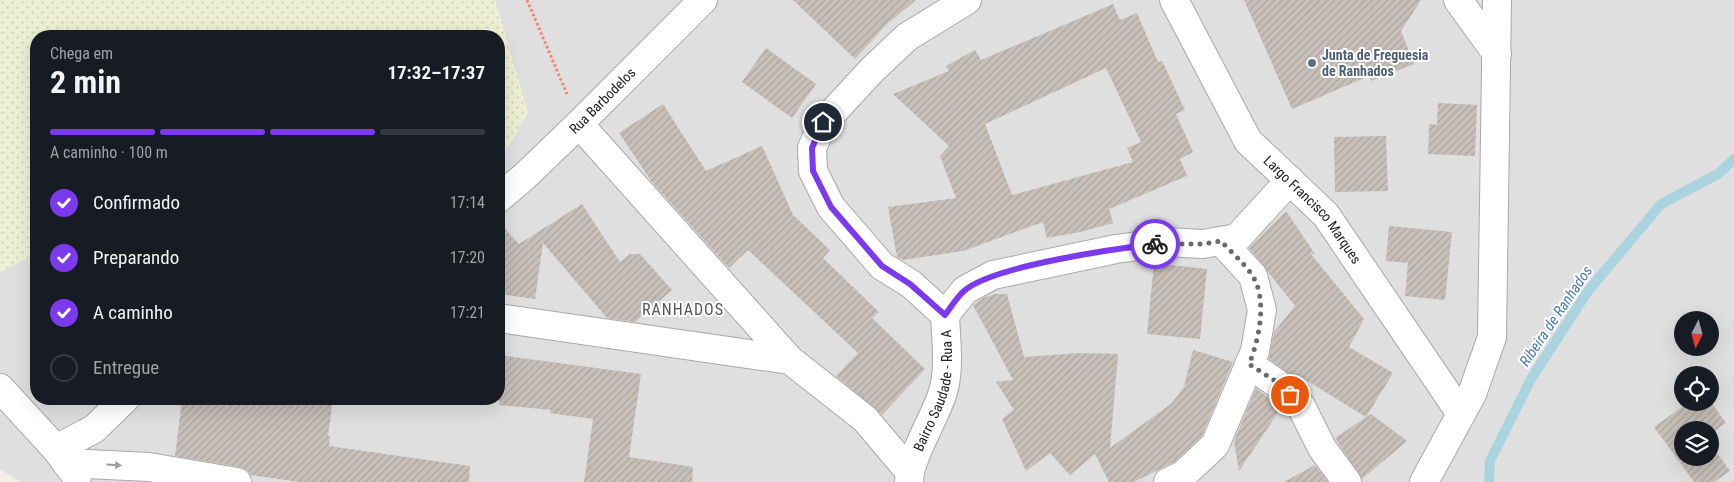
<!DOCTYPE html>
<html lang="pt">
<meta charset="utf-8">
<style>
:root{--surface:#171b24;--page:#20242c;--text:#f1f3f6;--muted:#9ea1a6;--line:#363941;--accent:#7c3aed}
body{margin:0;font-family:"Roboto Condensed",sans-serif;background:var(--page);color:var(--text);height:100vh;display:flex;flex-direction:column;font-size:19px;white-space:nowrap}
*{box-sizing:border-box;margin:0}
p{font-size:16px;color:var(--muted)}
.icon{flex:none;width:28px;height:28px;fill:none;stroke:currentColor;stroke-width:2;stroke-linecap:round;stroke-linejoin:round}
.map{position:relative;flex:1;overflow:hidden}
.drawer{position:absolute;left:30px;top:30px;width:475px;height:375px;display:flex;flex-direction:column;background:var(--surface);border-radius:20px;box-shadow:0 5px 20px #0002}
.drawer>*{flex:none}
.needle{width:32px;rotate:186deg}
.fabs{position:absolute;left:1674px;top:311px;display:grid;gap:10px}
.fabs a{display:grid;place-items:center;width:45px;height:45px;border-radius:50%;background:var(--surface);box-shadow:0 5px 20px #0002;font-size:25px}
.pin{position:absolute;display:grid;place-items:center;width:42px;height:42px;color:#fff;margin:-21px;border:2px solid #fff;border-radius:50%;box-shadow:0 1px 5px #0007}
.courier{position:absolute;display:grid;place-items:center;width:50px;height:50px;margin:-25px;border:4px solid #7c3aed;border-radius:50%;background:#fff;color:#222;box-shadow:0 1px 6px #0007}
.head em{font-style:normal;font-weight:700}
.head div{display:flex;flex-direction:column-reverse}
.head{display:flex;align-items:center;justify-content:space-between;height:85px;padding:0 20px}
h1{font-size:32px;font-weight:700;line-height:38px}
.bar{display:grid;grid-template-columns:repeat(4,1fr);gap:8px 5px;align-content:center;height:60px;padding:0 20px}
.bar i{height:6px;border-radius:4px;background:var(--line)}
.bar .current{background:var(--accent)}
.bar p{grid-column:span 4}
ol{padding:0 20px;list-style:none}
li{display:flex;align-items:center;gap:15px;height:55px}
li p{margin-inline-start:auto}
li .icon{padding:5px;border-radius:50%;background:var(--accent);color:#fff;stroke-width:4}
li:last-child{color:var(--muted)}
li i{width:28px;height:28px;border:2px solid var(--line);border-radius:50%}
.map>svg:first-child{display:block}
.residential{fill:#e0dfdf;fill-rule:evenodd}
.farmland{fill:url(#farmland-dots)}
.lines{fill:none;stroke-linecap:round;stroke-linejoin:round}
.stream{stroke:#aad3df;stroke-width:10}
.building{fill:url(#building-hatch);fill-rule:evenodd}
.minor-casing{stroke:#a9a9a9;stroke-width:30}
.path{stroke:#fa8072;stroke-width:3;stroke-dasharray:2.5 2.5;stroke-linecap:butt}
.minor{stroke:#fff;stroke-width:28}
.oneway{fill:#9c9c9c}
.done{stroke:#6b6a68;stroke-width:5;stroke-dasharray:0 9}
.route{stroke:#7c3aed;stroke-width:6}
.service-dot{fill:#5c6f8a;stroke:#fff;stroke-width:2}
.labels{text-anchor:middle;stroke-width:4;stroke-linejoin:round;paint-order:stroke}
.service-label{font-size:14px;font-weight:bold;fill:#4e5e75;stroke:#fff;text-anchor:start}
.street-label{font-size:14px;fill:#222;stroke:#fff}
.water-label{font-size:15px;font-style:italic;fill:#4a7aab;stroke:#fff}
.quarter-label{font-size:16px;letter-spacing:1px;fill:#555;stroke:#fff}
</style>
<div class="map">
<svg width="1734" height="482" viewBox="0 0 1734 482">
<defs>
<pattern id="farmland-dots" width="8" height="8" patternUnits="userSpaceOnUse" patternTransform="scale(1.25)"><rect width="8" height="8" fill="#eef0d5"/><path d="M2 2h.1M6 6h.1" fill="none" stroke="#ccceb7" stroke-width="1.8" stroke-linecap="round"/></pattern>
<pattern id="building-hatch" width="6" height="6" patternUnits="userSpaceOnUse" patternTransform="scale(1.25)"><rect width="6" height="6" fill="#c7bfb8"/><path d="M-1 1l2-2M0 6l6-6M5 7l2-2" fill="none" stroke="#aba49e"/></pattern>
</defs>
<rect width="100%" height="100%" fill="#f2efe9"/>
<!-- residential -->
<path class="residential" d="M495,0h1239v482h-1714l-20,-13v-197l36,-18v145h463v-237l29,-49zM1682,320h28v28h-28zM1682,375h28v27h-28zM1682,430h28v28h-28z"/>
<!-- farmland -->
<path class="farmland" d="M0,0h495l33,113 -29,49v-126h-463v218l-36,18z"/>
<g class="lines">
<!-- stream -->
<path class="stream" d="M1489,482l1,-21 41,-82 57,-88 73,-87 57,-30 16,-15"/>
</g>
<!-- building -->
<path class="building" d="M793,0h123l-29,24 -32,35z
M1244,0h177l-20,31 13,33 -43,17 -2,-5 -77,33z
M1113,4l7,16 17,-7 21,49 4,-1 23,49 -9,4 17,38 -13,7 7,17 -78,33 4,14 -33,9 -33,6 -4,-16 -80,29 -60,9 -6,-3 -9,-50 68,-9 -16,-42 9,-10 -56,-52 56,-23 -3,-5 29,-16 6,10zM1106,68l35,74 -14,6 6,14 -121,33 -27,-71z
M766,48l50,36 -24,34 -50,-36z
M1438,103l39,2 -2,51 -47,-2 1,-30 8,1z
M663,104l43,67 56,-25 31,69 37,35 -7,8 56,54 -7,6 53,51 -43,46 -46,-39 22,-23 -110,-103 -19,18 -77,-86 -33,-49z
M1386,136l2,55 -53,1 -1,-55z
M582,204l38,58 10,-8h10l32,36 -37,32 -28,-4 -64,-75 -8,56 -36,-5v-72l20,22z
M1286,211l29,43 -5,-1 54,66 -15,28 44,26 -27,44 -65,-40 -3,5 -29,-23 5,-27 21,-26 -46,-58z
M1389,226l63,6 -7,68 -40,-4 3,-33 -22,-2z
M1154,263l53,6 -7,70 -53,-5z
M995,294h12l17,63 56,-4 38,1 -8,94 61,-44 13,-17 9,-37 40,12 -31,74 -28,26 -40,20h-25l-14,-28 -25,21 -20,-22 -24,18 -24,-52 12,-9 -18,-28 17,-2 -40,-75 10,-7z
M499,355l142,19 -12,83 64,10 -1,15h-108l9,-63 -43,-6 1,-3 -52,-5z
M1256,388l25,20 -42,63 -5,-30z
M182,399h151l-5,37h2l-1,10 141,20 -1,16h-170l-48,-7 -4,-5 -7,-3 -65,-11z
M1689,402h22l15,21 -16,11v-4h-28v28h28v-15l20,28 -16,11h-20l-40,-55z
M1371,414l36,27 -45,38 -27,-41z
M1315,465l13,17h-44z"/>
<g class="lines">
<!-- minor casing -->
<g class="minor-casing">
<g id="minor">
<path id="s1" d="M1174,0l74,141 78,74 135,199"/>
<path d="M1458,0l39,54"/>
<path d="M579,124l211,236"/>
<path id="s2" d="M499,198l26,-22 54,-52 124,-124"/>
<path d="M945,315l20,-25 28,-15 123,-26 51,-7 36,2 34,-6 53,-58"/>
<path d="M499,318l291,42 75,59 44,52"/>
<path d="M1249,364l30,21 22,21 21,42 25,34"/>
<path d="M0,388l56,61 21,28"/>
<path d="M56,449l38,-20 31,-30"/>
<path d="M66,463l83,4 88,15"/>
<path id="s3" d="M909,482c0,-24 26,-64 34,-90 7,-24 3,-52 2,-77l-34,-31 -29,-18 -51,-59 -18,-36 -1,-23 11,-25 49,-53 35,-33 60,-37"/>
<path d="M1168,482l15,-7 32,-30 40,-94 7,-41 -9,-34 -32,-35"/>
<path d="M1424,482l48,-88 20,-57 5,-337"/>
</g>
</g>
<!-- path -->
<path class="path" d="M527,0l40,94"/>
<!-- minor -->
<use href="#minor" class="minor"/>
</g>
<!-- one-way arrows -->
<defs><path id="oneway-solid" d="M-6-.8H1V-3.2L6.5 0L1 3.2V.8H-6Z" transform="scale(1.25)"/></defs>
<use class="oneway" href="#oneway-solid" transform="translate(114 465) rotate(3)"/>
<g class="lines">
<!-- done -->
<path class="done" d="M1155,244h48l18,-3c10,11 23,22 31,34 16,24 7,65 -3,89l31,20 10,11"/>
<!-- route -->
<path class="route" d="M823,122l-11,26 1,23 18,36 51,59 28,18 35,31c6,-8 12,-18 19,-24 28,-25 150,-42 191,-47"/>
</g>
<!-- markers -->
<circle class="service-dot" cx="1312" cy="63" r="5"/>
<g class="labels">
<!-- service labels -->
<g class="service-label">
<text x="1322" y="60">Junta de Freguesia<tspan x="1322" dy="16">de Ranhados</tspan></text>
</g>
<!-- street labels -->
<g class="street-label">
<text dy="5" stroke="none"><textPath href="#s2" startOffset="142">Rua Barbodelos</textPath></text>
<text dy="5" stroke="none"><textPath href="#s1" startOffset="254">Largo Francisco Marques</textPath></text>
<text dy="5" stroke="none"><textPath href="#s3" startOffset="96">Bairro Saudade - Rua A</textPath></text>
</g>
<!-- water labels -->
<g class="water-label">
<text transform="translate(1556 316) rotate(-56)" y="5">Ribeira de Ranhados</text>
</g>
<!-- quarter labels -->
<g class="quarter-label">
<text x="683" y="315">RANHADOS</text>
</g>
</g>
</svg>
<div class="fabs">
<a><svg class="needle" viewBox="-14 -14 28 28"><path d="M0-13l5 13h-10z" fill="#e53935"/><path d="M0 13l5-13h-10z" fill="#9ea1a6"/></svg></a>
<a><svg class="icon" aria-label="locate" viewBox="0 0 24 24"><circle cx="12" cy="12" r="6"/><path d="M12 2v4M12 18v4M2 12h4M18 12h4"/></svg></a>
<a><svg class="icon" aria-label="layers" viewBox="0 0 24 24"><path d="M12 4l9 5-9 5-9-5zM3 14l9 5 9-5"/></svg></a>
</div>
<div class="pin" style="left:1290px;top:395px;background:#ea580c"><svg class="icon" aria-label="bag" viewBox="0 0 24 24"><path d="M5 8h14l-1 12H6zM9 8a3 3 0 0 1 6 0"/></svg></div>
<div class="pin" style="left:823px;top:122px;background:#1f2937"><svg class="icon" aria-label="home" viewBox="0 0 24 24"><path d="M3 11l9-7 9 7M6 9v11h12V9"/></svg></div>
<div class="courier" style="left:1155px;top:244px"><svg class="icon" aria-label="bike" viewBox="0 0 24 24"><circle cx="6" cy="16" r="4"/><circle cx="18" cy="16" r="4"/><path d="M6 16l4-8h5l3 8M10 8l3 8H6M13 5h3"/></svg></div>
<section class="drawer">
<div class="head"><div><h1>2 min</h1><p>Chega em</p></div><em>17:32–17:37</em></div>
<div class="bar"><i class="current"></i><i class="current"></i><i class="current"></i><i></i><p>A caminho · 100 m</p></div>
<ol>
<li><svg class="icon" aria-label="check" viewBox="0 0 24 24"><path d="M5 12l5 5 9-10"/></svg>Confirmado<p>17:14</p></li>
<li><svg class="icon" aria-label="check" viewBox="0 0 24 24"><path d="M5 12l5 5 9-10"/></svg>Preparando<p>17:20</p></li>
<li><svg class="icon" aria-label="check" viewBox="0 0 24 24"><path d="M5 12l5 5 9-10"/></svg>A caminho<p>17:21</p></li>
<li><i></i>Entregue</li>
</ol>
</section>
</div>
